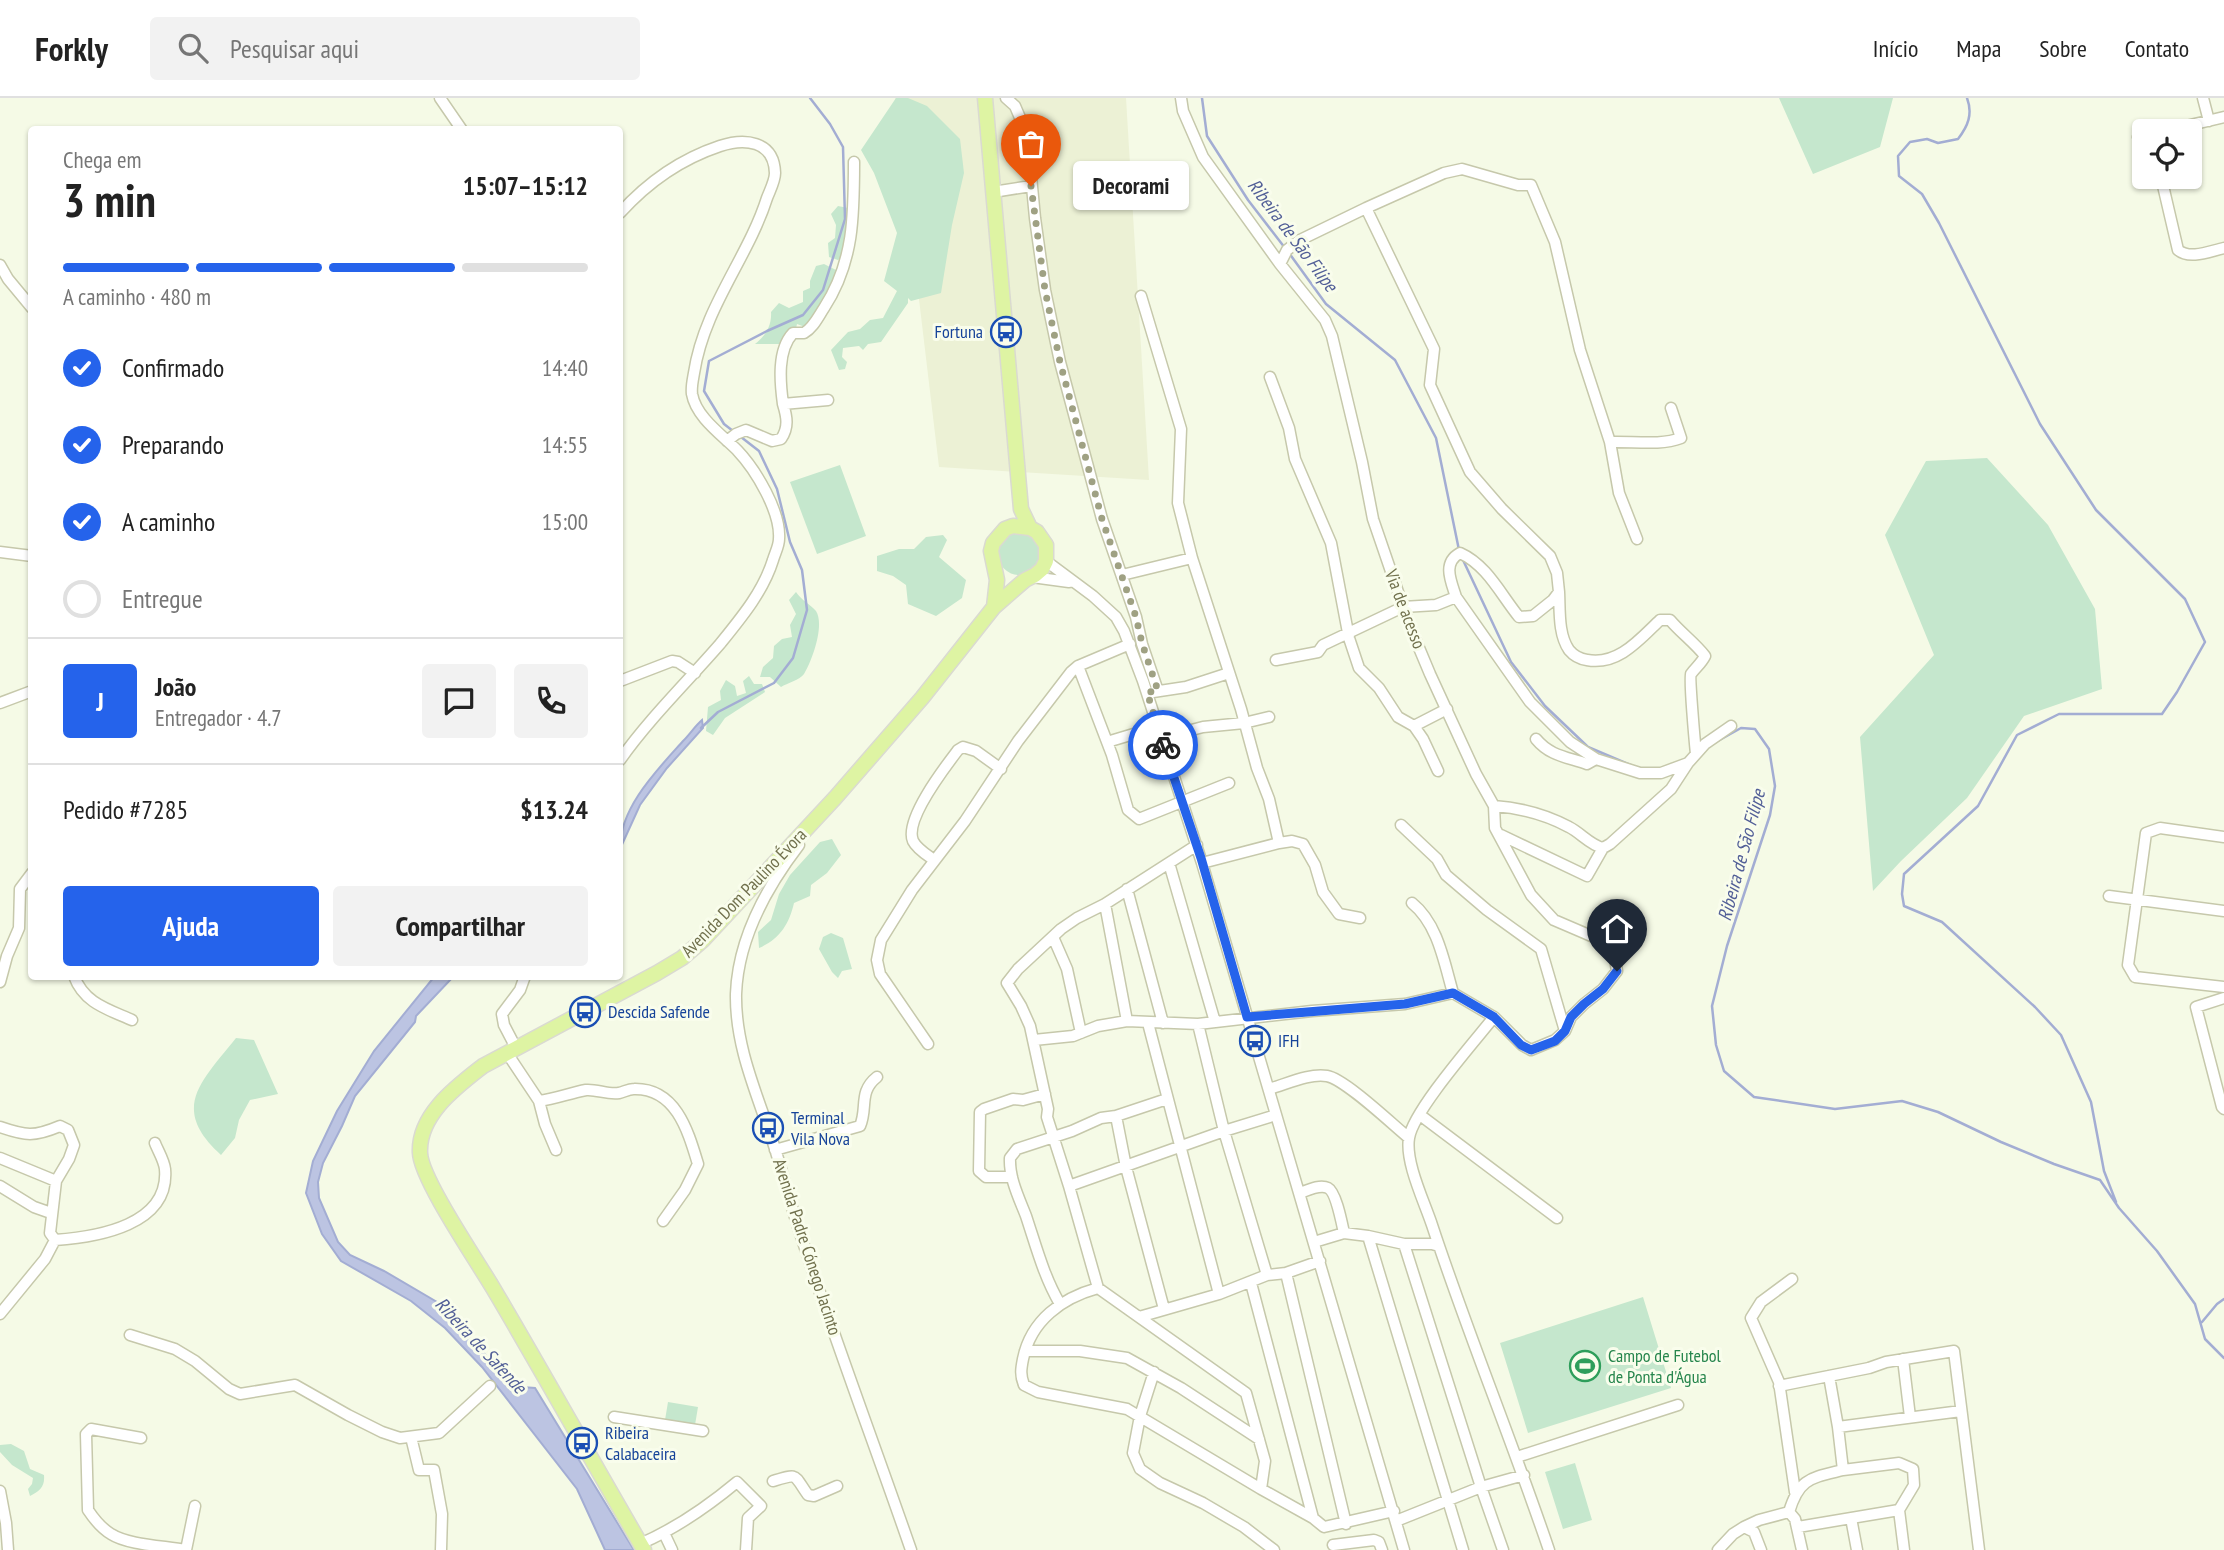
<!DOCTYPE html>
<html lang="pt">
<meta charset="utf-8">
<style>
:root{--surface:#fff;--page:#f2f2f2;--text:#222;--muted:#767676;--line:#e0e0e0;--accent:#2563eb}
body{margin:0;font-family:"PT Sans Narrow",sans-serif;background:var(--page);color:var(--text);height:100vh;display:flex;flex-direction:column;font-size:26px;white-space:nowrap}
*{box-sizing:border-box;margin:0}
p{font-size:23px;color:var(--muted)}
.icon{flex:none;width:38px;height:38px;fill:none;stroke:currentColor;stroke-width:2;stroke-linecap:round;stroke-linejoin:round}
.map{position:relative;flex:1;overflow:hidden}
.details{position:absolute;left:28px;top:28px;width:595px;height:854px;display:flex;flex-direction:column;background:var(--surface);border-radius:7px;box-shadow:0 2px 5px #0004}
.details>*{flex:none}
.tools{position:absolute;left:2132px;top:21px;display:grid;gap:14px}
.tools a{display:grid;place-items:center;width:70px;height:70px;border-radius:7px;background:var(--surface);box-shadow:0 2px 5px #0004;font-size:35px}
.pin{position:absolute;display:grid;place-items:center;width:60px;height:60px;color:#fff;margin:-72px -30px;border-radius:50% 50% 50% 0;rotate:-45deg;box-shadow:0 0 7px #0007}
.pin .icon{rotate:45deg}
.courier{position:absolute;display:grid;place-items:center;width:70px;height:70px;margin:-35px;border:5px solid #2563eb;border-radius:50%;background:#fff;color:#222;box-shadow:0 2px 9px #0007}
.bubble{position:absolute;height:49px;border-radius:7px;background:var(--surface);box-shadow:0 2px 5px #0004;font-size:23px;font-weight:700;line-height:49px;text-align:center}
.headline em{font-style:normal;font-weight:700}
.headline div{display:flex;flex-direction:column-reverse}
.headline{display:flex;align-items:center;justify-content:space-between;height:119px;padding:0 35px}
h1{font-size:46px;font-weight:700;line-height:52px}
.bar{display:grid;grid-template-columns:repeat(4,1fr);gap:10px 7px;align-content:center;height:84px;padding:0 35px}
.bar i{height:9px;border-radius:5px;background:var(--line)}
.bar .on{background:var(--accent)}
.bar p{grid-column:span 4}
.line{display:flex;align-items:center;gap:18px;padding:0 35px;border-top:2px solid var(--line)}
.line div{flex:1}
.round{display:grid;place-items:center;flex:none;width:74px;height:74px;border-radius:7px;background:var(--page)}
ol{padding:0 35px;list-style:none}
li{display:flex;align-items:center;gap:21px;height:77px}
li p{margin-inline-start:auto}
li .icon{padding:7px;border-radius:50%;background:var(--accent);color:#fff;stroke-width:4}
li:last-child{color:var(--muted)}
li i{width:38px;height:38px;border:4px solid var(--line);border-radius:50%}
.button{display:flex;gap:14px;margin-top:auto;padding:14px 35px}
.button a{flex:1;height:80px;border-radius:7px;background:var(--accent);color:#fff;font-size:28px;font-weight:700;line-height:80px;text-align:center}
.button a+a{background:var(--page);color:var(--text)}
header{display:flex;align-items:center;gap:42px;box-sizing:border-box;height:98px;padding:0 35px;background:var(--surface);border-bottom:2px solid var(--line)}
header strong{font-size:33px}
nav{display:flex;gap:38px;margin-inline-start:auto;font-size:24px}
.search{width:490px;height:63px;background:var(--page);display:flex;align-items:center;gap:18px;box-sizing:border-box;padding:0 24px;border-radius:7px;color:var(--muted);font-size:26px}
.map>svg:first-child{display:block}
.residential{fill:#ecf1d5}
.green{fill:#c5e7cd}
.water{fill:#bcc4e2;stroke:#a3add3;stroke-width:2}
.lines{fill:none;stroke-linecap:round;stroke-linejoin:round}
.stream{stroke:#a3add3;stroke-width:2.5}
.minor-casing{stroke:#c6c8ab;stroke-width:13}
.major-casing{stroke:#dadad1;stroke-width:17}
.minor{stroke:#fff;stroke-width:10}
.major{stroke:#def4a3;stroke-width:14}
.done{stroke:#9fa183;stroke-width:7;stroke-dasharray:0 12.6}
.route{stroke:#2563eb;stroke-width:9}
.labels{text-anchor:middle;stroke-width:6;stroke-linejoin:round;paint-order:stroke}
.transit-label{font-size:18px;fill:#164399;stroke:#f9fdec;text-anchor:start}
.street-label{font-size:18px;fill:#71714d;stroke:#f9fdec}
.leisure-label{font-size:18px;fill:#27864d;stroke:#f9fdec;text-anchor:start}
.water-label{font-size:19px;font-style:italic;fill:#525f97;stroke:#f9fdec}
</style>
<header>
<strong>Forkly</strong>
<div class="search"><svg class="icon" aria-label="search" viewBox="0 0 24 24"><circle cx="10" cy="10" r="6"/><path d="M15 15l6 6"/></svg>Pesquisar aqui</div>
<nav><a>Início</a><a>Mapa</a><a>Sobre</a><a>Contato</a></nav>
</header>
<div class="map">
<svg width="2224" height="1452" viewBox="0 0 2224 1452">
<rect width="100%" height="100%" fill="#f5fae6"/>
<!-- residential -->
<path class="residential" d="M895,0h231l23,382 -210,-13z"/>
<!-- green -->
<path class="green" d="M896,0h12l19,8 33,33 4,34 -12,52 -11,68 -30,8 -3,-3v5l-27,39 -13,2 -5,6 -4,-4 -16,2 -1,9 5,5 -2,7 -6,1 -8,-20 17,-18 12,-3 10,-9 13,-2 14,-27 -13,-10 13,-48 -23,-60 -13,-23z
M1779,0h114l-13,49 -67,27z
M838,108l10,2 1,8 -1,37 -10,7 -9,-3 -1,-14 7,-5 1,-13 -5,-11z
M824,166l16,8 -10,30 -25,25 -8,-3 -2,9 -8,11h-32c10,-8 17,-18 16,-32l8,-9 10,5 14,-6v-11l7,-3v-7l6,-15z
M1987,360l61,67 47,84 7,80 -78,27 -57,82 -66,63 -28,30 -13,-154 74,-82 -49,-120 41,-74z
M840,367l26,71 -49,18 -27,-72z
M998 456a21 21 0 1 1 42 0a21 21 0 1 1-42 0Z
M943,437l4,5 -8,17 27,23 -4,18 -26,18 -28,-12 -2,-19 -13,-9 -16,-5v-15l22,-7h15l12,-12z
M796,494c5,8 14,12 20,19 9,14 -4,50 -12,63 -4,6 -17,9 -23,13l-11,-10h-10l3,-10 10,-9 1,-12 8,-7 10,-2 -2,-12 6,-11 -7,-14z
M749,578l5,8h8l3,8 -40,26 -12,17 -7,-4 2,-24 13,-7 -1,-9 6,-11 9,6 2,10 9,-3 -3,-12z
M832,741l9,16 -14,18 -16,12 -1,11 -16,7c-5,21 -14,36 -35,45l-1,-16 13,-12 8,-26 11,-19 30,-33z
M831,835l12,5 9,31 -10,2 -4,7 -6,-6 -13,-23 4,-12z
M236,940l18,2 24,54 -28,6 -11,20 -4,18 -14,17c-52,-47 -19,-74 15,-117z
M1643,1199l28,91 -143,45 -28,-90z
M668,1304l30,5 -3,18 -30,-5z
M11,1346l13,7 6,18 14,6c1,12 -4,16 -14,21l-2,-7 4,-5 1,-6 -21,-13 -12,-13v-7z
M1575,1365l17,57 -29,9 -18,-57z"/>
<!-- water -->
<path class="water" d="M702,622l1,8 -36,40 -27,37 -20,44c-1,-41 38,-80 63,-108 7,-7 12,-15 19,-21z
M434,879h19l-37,39 -1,6 -60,74 -13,30 -19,37 -5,19 1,16 19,44 12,13 34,16 53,31 67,73 18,12 13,1 99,162h-29l-28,-61 -95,-122 -37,-39 -34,-27 -70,-40 -19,-27 -16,-41 7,-32 24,-50 37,-60z"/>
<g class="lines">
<!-- stream -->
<path class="stream" d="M1202,0l5,38 41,64 37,48
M1967,0c6,16 1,28 -9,41l-20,4 -11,-4 -17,3 -12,14 1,20 23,18 17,29 101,201 56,86 89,89 20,43 -28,50 -15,22h-103l-42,21 -39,71 -74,68 -2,20 2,12 38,16 93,85 26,28 30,67 13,69 12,31
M1289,155l37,51 69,56 41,78 23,112
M733,333l-9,-7 -20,-33 5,-30 58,-30 36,-16 20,-25 22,-71 -2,-72 -13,-23 -20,-26
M1463,462l48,102 34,44 43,41 45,19
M701,630l17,-16 56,-29 19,-25 14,-48 -5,-40 -12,-28 -13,-53 -18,-38 -18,-14
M1716,644l25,-14 14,1 14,20 6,37 -5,29 -43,131 -15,60 4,39 8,26 30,26 81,12 67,-8 36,11 63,30 53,22 46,16 19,28 38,43 38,53 10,35 19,19
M2202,1224l15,-18 7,-5"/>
<!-- minor casing -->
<g class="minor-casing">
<path id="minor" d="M440,0l22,32
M1006,0l9,8 12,28 8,84 10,72 15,72 42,157 34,98 6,27 16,47
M1181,0l2,13 20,46 77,107
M2203,0l6,23
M2165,33l59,-14
M2138,39l6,-1
M2161,79l17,73c12,10 32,1 46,-2
M993,94l38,-6
M620,115c27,-30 61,-54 100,-67 24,-8 54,-6 55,27 0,8 -5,17 -8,25 -19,60 -63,109 -73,175 -1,6 -3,14 -2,21 4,23 30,41 45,56 19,20 44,62 42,89 0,7 -4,14 -6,21 -10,32 -32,58 -53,84 -33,38 -71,75 -100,116
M0,167l8,14 24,29
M1141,198l40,133 -3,74 14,55 49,151 16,59 12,31 10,44
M1270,279l19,51 6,31 36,84 18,95 10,30 20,20 19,29 16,9 9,13 15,32
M783,306c-3,-22 -6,-54 10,-71h11c9,-5 14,-16 20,-25 30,-46 30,-93 30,-146
M727,343l9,-7 10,-4 26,11 9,-2c8,-12 6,-22 2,-35l45,-4
M1610,344c22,-1 50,4 71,-4l-10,-30
M0,454l32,4
M1046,463l47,35 23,21 8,14 19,50 59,182 202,687
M1122,477l70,-17
M1032,479l37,5
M1559,494c1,18 -1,42 10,58 5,6 11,9 18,10 31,6 53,-21 73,-40h10c11,13 25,23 35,36 -4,8 -10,12 -14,18 -2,4 4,70 5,80
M1456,499l74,105 40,40 26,17
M1276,562l42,-8 5,-7 80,-38 33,-2 20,-8c-5,-16 -14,-34 4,-44 27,12 41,42 59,64l14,-1 20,-16 6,-8 -2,-19 -7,-17 -48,-47 -32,-37 -40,-87 4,-36 -68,-141
M1078,568l34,89 16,55 11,9 90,-36
M620,583l52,-20 6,1 17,11
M1153,594l33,-5 43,-14
M0,605l32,-12
M1414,628l33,-17
M1161,640l42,-11 41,-4 25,-6
M1536,641c14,17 31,18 51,25l9,-5 44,14h21l27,-10
M1107,644l50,-15
M1494,708c28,2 51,8 75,21 12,6 21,18 34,21l7,-4 61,-55 17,-26 17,-19 26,-18
M1401,727l36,34 9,16 41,35 54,39 24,82
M1501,737l86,41 16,-28
M2224,739l-64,-9 -14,5 -18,132 7,12 89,10
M799,747c-33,43 -61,93 -63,149 -1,56 24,106 40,158 9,29 16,58 26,87 34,104 73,207 109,311
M934,762c-7,-5 -17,-11 -21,-19 -9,-21 32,-74 45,-91l5,-3 13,4 25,18
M1169,765l46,159
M1202,765l77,-20 13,-2 11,3 12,21 8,27 16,22 21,4
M1127,791l36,134
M2109,798l115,15
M1412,805c26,21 32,59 41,90
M1105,806l22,117
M1053,839l14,32 14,64
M74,878c10,27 33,33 58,44
M0,884l7,-26 12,-28 1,-39 12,-16
M1453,895l41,24 28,28 9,5 24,-10 10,-9 6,-14 13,-13 19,-15 14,-18 -3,-18 -11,-12 -49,-21 -23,-25 -36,-67 -1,-22 -18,-32 -46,-100 -21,-50 -36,-105 -11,-57 -30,-126 -7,-16 -45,-56 7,-14 13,-10 66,-32 78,-35 18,-4 56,16h13l24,57 25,108 30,92 9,51 18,46
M2224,900l-28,9 26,100 2,2
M1494,919c-19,24 -81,94 -85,121 -4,24 15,63 23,87 36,109 80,216 117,325
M1148,925l71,271 48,-19 19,-2 34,-12
M1198,926l26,107 43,144
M1034,942l39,-4 25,-10 29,-5 71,3 114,-13 93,-7 48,-11
M928,946l-48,-70 -3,-14 4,-20 31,-50 53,-69 53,-80 53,-69 7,-6 52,-22
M516,950l-12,-23 -2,-11 18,-24 5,-14
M507,955l32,48c16,-2 31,-8 47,-11 11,-1 22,5 33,3 5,-1 9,-4 15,-4 42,-1 54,42 64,75l-13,26 -22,31
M1269,991c18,-5 40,-16 58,-13 18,3 66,49 82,62
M539,1003l6,23 11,26
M1276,1017l-52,16 -155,55 29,102 148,105 19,68 -4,28 52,29 11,9 70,-16
M1420,1017l137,103
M1116,1018l10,51 38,142
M0,1029c26,9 34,10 60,-1l8,4 6,15 -5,14 -13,22 -6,52 5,7c43,-3 115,-15 110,-71 -1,-9 -7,-18 -10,-26
M775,1052l85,-24c8,-18 -2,-34 17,-49
M0,1060l56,23
M1012,1079h-26l-7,-6 1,-59 4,-3 29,-10 10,1 22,-6
M0,1088l34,21 17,6
M1069,1088l-22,-69 1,-8 -18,-83 -9,-20 -14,-23 11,-14 43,-40 16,-11 28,-14 92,-59
M1300,1095c8,-3 20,-9 28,-5 8,4 14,36 16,45
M1314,1144l30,-9 24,3
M1404,1146h28l7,2
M1286,1175l60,251
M1792,1181l-31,23 -10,16 28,64 16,110
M1251,1185l62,235
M1098,1190c-36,10 -67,32 -75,71 -2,10 -3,16 1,26l14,7 89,17 134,80
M1060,1206c-16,-27 -24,-58 -34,-88 -7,-18 -17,-38 -16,-58l7,-9 55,-18 29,-13 15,-2 51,-17
M0,1216l45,-55 10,-19
M1139,1219l80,-23
M130,1237l45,14 20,12 34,28 11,5 55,-9 53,30 34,17 18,6 39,-5 51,-47
M1025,1253h55l47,7 54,30 78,51
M1903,1261l7,58
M1154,1274l-14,44 -7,37 7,16 20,14 43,20 41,24 30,23
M1829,1278l9,51
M1779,1288l90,-18 17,-6 68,-11 25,199
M614,1319l89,14
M411,1339l8,33h15l8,44 -1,36
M141,1340l-50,-9 -5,5 2,76c6,9 13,18 23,24 17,11 54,12 75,16
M1517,1359l161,-52
M1843,1372l56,-7 14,6 1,16 -15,25 5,40
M773,1383c26,-8 20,-7 35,14l6,1 23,-10
M0,1393l6,32 2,27
M1789,1414c10,-34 22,-34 54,-42l-5,-43 123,-16
M1851,1420l6,32
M1396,1423l85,-34 -77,-243 -36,-8 95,314
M1744,1429l15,-7 30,-8 6,7 7,31
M1798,1429l101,-17
M664,1435l8,17
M640,1446c37,-16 67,-37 97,-62l24,24 -13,12 -2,32
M1333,1447l41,-5 5,2 3,8
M186,1452l9,-44
M1503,1452l-22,-63 43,-12
M1718,1452l15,-16 11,-7 10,5 7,18"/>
</g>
<!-- major casing -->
<g class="major-casing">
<path id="major" d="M985,0l36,411 9,19
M644,1452c-51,-87 -100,-176 -151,-262 -16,-27 -72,-109 -73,-135 -2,-38 36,-66 63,-87l174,-93 25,-15 21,-18 132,-142 87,-100 72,-91 31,-27 10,-5 7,-6 4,-8v-16l-9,-13 -7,-4 -17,-2 -8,3 -12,14 -2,8 6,29 -3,27"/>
</g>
<!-- minor -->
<use href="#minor" class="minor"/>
<!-- major -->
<use href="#major" class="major"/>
</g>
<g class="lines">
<!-- done -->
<path class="done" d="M1031,88l14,104 15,72 42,157 34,98 6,26 16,48 -11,1 16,53"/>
<!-- route -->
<path class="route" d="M1163,647l38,113 46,159 158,-13 48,-11 41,24 27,28 10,5 24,-9 10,-10 6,-14 13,-13 19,-15 14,-18"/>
</g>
<!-- icons -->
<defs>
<g id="bus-ring" transform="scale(1.575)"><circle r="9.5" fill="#f9fdec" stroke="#1a4fb4" stroke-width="1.5"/><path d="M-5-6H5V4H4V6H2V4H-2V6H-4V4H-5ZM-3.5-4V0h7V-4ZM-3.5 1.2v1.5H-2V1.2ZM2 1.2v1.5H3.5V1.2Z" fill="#1a4fb4"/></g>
<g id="stadium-ring" transform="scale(1.575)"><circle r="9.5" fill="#f9fdec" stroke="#2e9e5b" stroke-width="1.5"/><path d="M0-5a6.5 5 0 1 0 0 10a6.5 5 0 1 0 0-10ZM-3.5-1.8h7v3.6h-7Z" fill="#2e9e5b"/></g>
</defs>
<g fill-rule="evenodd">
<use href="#bus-ring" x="1006" y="234"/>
<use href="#bus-ring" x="585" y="914"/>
<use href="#bus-ring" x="1255" y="943"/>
<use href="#bus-ring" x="768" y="1030"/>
<use href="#stadium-ring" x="1585" y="1268"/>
<use href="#bus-ring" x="582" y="1345"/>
</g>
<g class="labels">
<!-- transit labels -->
<g class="transit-label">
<text x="983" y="240" text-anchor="end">Fortuna</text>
<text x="608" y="920">Descida Safende</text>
<text x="1278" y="949">IFH</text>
<text x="791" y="1026">Terminal<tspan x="791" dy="21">Vila Nova</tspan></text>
<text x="605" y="1341">Ribeira<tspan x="605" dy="21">Calabaceira</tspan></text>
</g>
<!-- street labels -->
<g class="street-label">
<text transform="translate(1405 511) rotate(69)" y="6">Via de acesso</text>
<text transform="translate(744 795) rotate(-46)" y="6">Avenida Dom Paulino Évora</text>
<text transform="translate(807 1149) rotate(72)" y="6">Avenida Padre Cónego Jacinto</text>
</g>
<!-- leisure labels -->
<g class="leisure-label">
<text x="1608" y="1264">Campo de Futebol<tspan x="1608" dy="21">de Ponta d'Água</tspan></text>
</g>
<!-- water labels -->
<g class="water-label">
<text transform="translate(1293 137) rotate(53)" y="7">Ribeira de São Filipe</text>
<text transform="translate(1741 757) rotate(-75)" y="7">Ribeira de São Filipe</text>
<text transform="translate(481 1247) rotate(47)" y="7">Ribeira de Safende</text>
</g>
</g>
</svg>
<div class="tools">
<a><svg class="icon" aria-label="locate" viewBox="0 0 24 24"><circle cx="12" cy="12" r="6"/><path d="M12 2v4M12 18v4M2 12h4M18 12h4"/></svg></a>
</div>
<div class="pin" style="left:1031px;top:88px;background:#ea580c"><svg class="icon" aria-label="bag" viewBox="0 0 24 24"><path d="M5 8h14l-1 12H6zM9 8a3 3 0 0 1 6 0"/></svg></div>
<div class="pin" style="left:1617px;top:873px;background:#1f2937"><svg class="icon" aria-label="home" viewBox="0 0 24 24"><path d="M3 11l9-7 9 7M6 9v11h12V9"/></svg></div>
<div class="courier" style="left:1163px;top:647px"><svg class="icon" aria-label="bike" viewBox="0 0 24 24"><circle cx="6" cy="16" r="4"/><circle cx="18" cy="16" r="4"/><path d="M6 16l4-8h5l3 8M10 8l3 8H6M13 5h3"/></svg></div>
<div class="bubble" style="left:1073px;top:63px;width:116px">Decorami</div>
<section class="details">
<div class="headline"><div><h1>3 min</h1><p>Chega em</p></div><em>15:07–15:12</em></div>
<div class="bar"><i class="on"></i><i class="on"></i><i class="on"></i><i></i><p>A caminho · 480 m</p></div>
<ol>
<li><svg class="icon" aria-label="check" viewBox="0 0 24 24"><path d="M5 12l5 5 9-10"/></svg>Confirmado<p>14:40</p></li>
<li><svg class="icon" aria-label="check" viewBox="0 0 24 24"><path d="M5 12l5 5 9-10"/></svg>Preparando<p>14:55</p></li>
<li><svg class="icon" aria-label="check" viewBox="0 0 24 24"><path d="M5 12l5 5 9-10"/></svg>A caminho<p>15:00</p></li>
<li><i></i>Entregue</li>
</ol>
<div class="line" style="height:126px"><b class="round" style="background:var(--accent);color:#fff">J</b><div><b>João</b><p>Entregador · 4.7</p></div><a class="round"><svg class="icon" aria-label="chat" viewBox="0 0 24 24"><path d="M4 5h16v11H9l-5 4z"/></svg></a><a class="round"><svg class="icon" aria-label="phone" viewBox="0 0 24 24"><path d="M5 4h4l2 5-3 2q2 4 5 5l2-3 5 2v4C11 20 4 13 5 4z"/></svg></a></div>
<div class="line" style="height:91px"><div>Pedido #7285</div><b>$13.24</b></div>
<div class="button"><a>Ajuda</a><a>Compartilhar</a></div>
</section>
</div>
